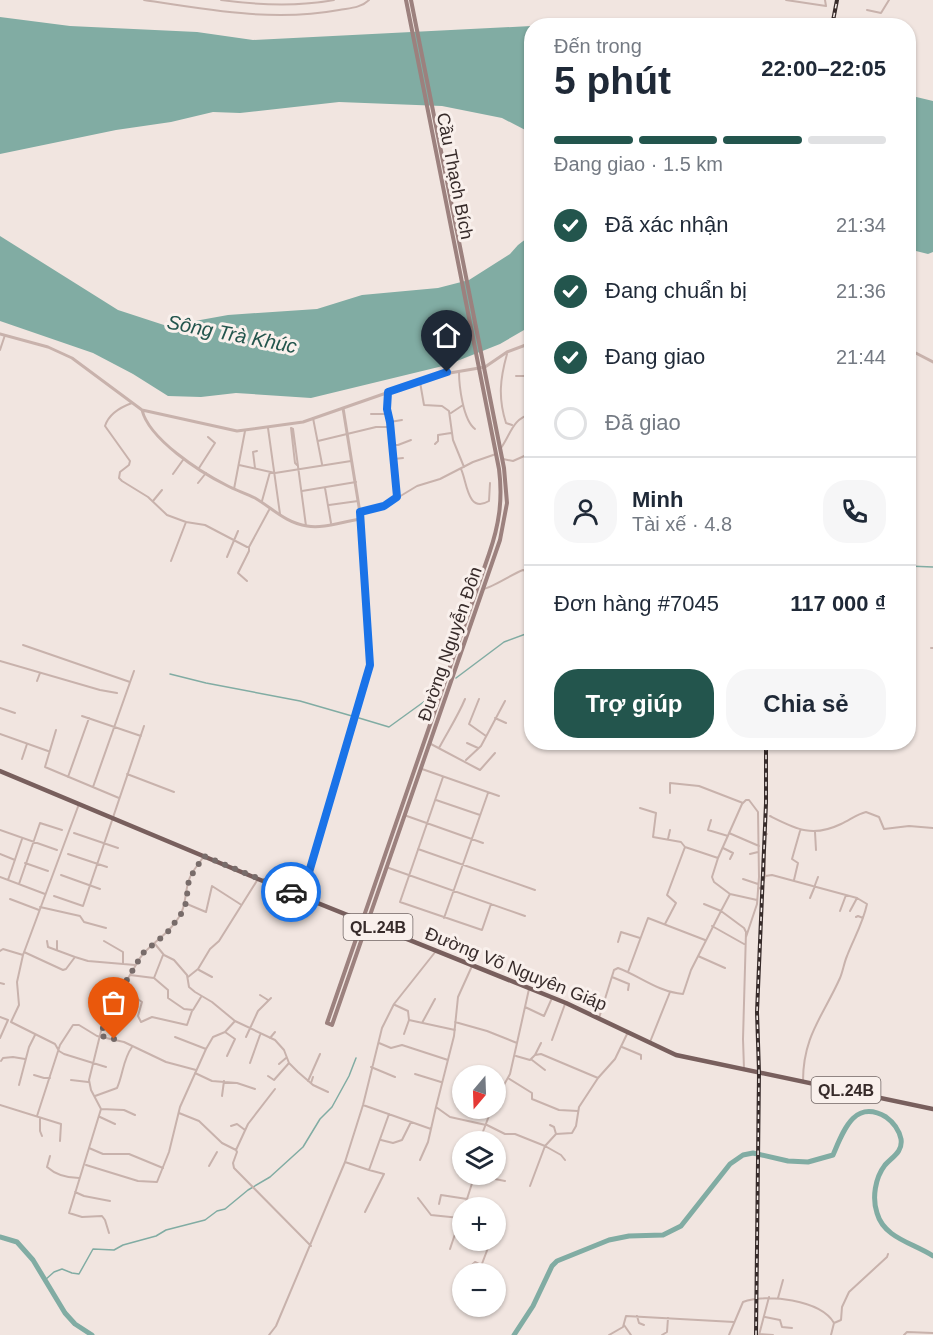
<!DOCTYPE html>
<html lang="vi">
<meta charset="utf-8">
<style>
:root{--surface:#fff;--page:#f6f6f7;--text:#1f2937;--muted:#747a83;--line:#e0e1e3;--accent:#23554d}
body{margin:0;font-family:Arial,sans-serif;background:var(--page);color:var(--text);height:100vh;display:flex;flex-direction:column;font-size:22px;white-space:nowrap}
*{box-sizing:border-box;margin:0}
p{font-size:20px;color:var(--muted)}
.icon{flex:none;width:33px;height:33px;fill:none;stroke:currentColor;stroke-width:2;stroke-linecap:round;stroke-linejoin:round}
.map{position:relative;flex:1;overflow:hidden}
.side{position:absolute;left:524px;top:18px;width:392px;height:732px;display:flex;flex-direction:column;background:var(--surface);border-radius:24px;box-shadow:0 2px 4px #0004}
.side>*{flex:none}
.needle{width:39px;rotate:199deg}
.tools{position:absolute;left:452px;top:1065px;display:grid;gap:12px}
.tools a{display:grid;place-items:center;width:54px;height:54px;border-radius:50%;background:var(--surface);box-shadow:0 2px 4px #0004;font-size:30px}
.pin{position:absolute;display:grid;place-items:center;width:51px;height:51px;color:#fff;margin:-62px -26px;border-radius:50% 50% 50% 0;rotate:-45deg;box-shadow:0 0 6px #0007}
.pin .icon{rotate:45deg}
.courier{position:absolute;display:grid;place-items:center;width:60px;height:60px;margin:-30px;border:4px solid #1a73e8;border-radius:50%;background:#fff;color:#222;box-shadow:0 2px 8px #0007}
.head em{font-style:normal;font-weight:600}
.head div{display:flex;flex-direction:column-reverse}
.head{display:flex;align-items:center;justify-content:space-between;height:102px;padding:0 30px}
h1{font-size:39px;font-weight:600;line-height:45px}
.bar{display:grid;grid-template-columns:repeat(4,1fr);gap:9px 6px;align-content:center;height:72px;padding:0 30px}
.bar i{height:8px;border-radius:4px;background:var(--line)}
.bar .on{background:var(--accent)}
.bar p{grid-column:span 4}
.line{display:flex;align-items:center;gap:15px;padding:0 30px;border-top:2px solid var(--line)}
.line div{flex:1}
.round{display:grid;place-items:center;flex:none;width:63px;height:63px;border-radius:24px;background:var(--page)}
ol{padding:0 30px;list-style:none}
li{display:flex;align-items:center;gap:18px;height:66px}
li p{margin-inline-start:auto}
li .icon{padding:6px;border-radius:50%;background:var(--accent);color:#fff;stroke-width:4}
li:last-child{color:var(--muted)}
li i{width:33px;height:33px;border:3px solid var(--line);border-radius:50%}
.button{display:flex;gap:12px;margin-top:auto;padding:12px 30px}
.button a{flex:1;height:69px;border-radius:24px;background:var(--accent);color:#fff;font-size:24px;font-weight:600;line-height:69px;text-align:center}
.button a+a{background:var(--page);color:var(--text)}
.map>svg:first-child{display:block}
.water{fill:#81aca3}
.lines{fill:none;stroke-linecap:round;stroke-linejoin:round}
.stream{stroke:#81aca3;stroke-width:1.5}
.river{stroke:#81aca3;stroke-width:5}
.minor{stroke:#c8b2ac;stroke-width:2}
.tertiary{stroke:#c8b2ac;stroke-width:3}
.secondary{stroke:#9c817e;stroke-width:4}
.primary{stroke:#785f5d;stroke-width:4.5}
.rail-casing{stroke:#372b2a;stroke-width:4}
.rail{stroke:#f9f0ec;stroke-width:1.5;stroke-dasharray:4.5;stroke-linecap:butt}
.done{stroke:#786c6a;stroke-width:6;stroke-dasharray:0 10.8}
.route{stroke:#1a73e8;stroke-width:8}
.labels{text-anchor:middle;stroke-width:6;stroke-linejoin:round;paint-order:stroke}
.shield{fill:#f9f0ec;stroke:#716664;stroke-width:1.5}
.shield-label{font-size:16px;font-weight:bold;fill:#372b2a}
.street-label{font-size:18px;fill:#372b2a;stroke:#f9f0ec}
.water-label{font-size:20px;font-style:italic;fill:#23554d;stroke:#f9f0ec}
</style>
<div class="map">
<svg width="933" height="1335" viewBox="0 0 933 1335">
<rect width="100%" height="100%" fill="#f1e5e0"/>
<!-- water -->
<path class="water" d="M0,17l70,9 127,6 56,8 278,-14v107l-29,-15 -60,-12 -103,-4 -99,11 -27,-1 -42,10 -55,8 -116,24z
M908,95l25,6v151l-5,2 -20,-5z
M531,235v91l-31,18 -53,21 -136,33 -75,-5 -35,4 -33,-1 -35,-22 -40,-21 -93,-32v-85l118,74 49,16 61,-11 89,-6 45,-14 76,-7 31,-8 41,-26 8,-9z"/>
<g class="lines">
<!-- stream -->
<path class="stream" d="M908,566l25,1
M170,674l36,9 94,18 52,15
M456,678l48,-36 27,-10
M359,718l30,9 47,-34
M45,1280l9,-8 8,-3 10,4 7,1 14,-25 21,1 9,-5 33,-9 10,-6 39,-10 12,-9 8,-2 23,-19 22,-13 33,-30 17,-28 12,-12 17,-31 7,-18"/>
<!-- river -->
<path class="river" d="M0,1237l17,5 16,18 32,53 10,11 17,11
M514,1335l19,-29 19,-40 5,-5 52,-21 20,-4 34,-1 18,-9 49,-62 13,-9 10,-2 35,8 20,1 25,-7c10,-23 21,-57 53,-38 7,5 13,13 15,22 2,13 -9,18 -16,26 -10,13 -13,33 -8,48 7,25 36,30 56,43"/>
<!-- minor -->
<path class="minor" d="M144,0c65,10 130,22 195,10 10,-2 22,-2 30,-10
M221,0c37,5 75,7 113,0
M786,0l40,6 -1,-6
M867,10l14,3 8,-13
M530,344l1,18
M0,350l5,-15
M507,354c-7,25 -9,44 -1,69l6,2
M459,371c0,15 4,49 16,58
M516,376h15
M420,382l4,23 18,1 7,5 4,29 11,27
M389,392l-2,17 3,13 7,74
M132,403c-11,4 -23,10 -27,23l25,35 -1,4 -9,7 -1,6 3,3 26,16 19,18 19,7 19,3 42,22h2l20,-37
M451,413l12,-8
M371,414h17
M313,418l9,46
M390,422l12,-2
M268,428l12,86
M291,428l2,1 13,97
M291,428l4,35 2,2
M318,441l58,-14h14
M435,444l3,-3v-6l13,-2
M392,445h6l13,-5
M501,448c10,-14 11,-29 30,-34
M394,459l9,-1
M503,459l10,2 18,-8
M239,465l36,8 76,-12
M199,468l16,-25 -7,-6
M255,468l-2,-16 4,-1
M461,469c6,12 6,45 28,32l1,-18
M173,474l10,-14
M198,483l8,-10
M325,488l6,35
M234,489l11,-58
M302,491l54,-9
M153,501l9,-11
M262,501l8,-29
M329,505l29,-4
M360,512l24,-6 33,-20 23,-7 33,-17 23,-8
M227,557l11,-26
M171,561l15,-39
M247,581l-9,-8 11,-22v-4
M483,589c9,-1 29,-15 40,-19l5,2 3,12
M23,645l107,37
M931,648h2
M0,661l100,29 17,3
M37,681l3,-8
M479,699l-10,25 17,12
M0,708l15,5
M82,716l59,20
M495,718l11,5
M56,730l-11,37 74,31
M0,734l48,17
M429,743l51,27 15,-17
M467,743l11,5
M439,748c9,-17 19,-32 26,-49
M22,759l5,-15
M466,760l15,-14 24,-45
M422,769l77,27
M127,774l47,18
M68,777l21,-59
M443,777l-43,125 82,28 9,-26
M93,787l41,-116
M670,793v-10l29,3 44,17
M436,800l44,15
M79,804l-56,151 -6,27 2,23 -8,17 44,22 4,7 5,3 42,13
M640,808l16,5 -3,24 28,5 4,5 33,11
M404,815l79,28
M770,816c26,13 42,22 71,8 9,-4 16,-10 25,-12l13,5 5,12 25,-3 24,2
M711,820l-3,10 20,6
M0,830l57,20
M815,832l1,18
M74,833l44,15
M729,833l30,13
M668,839l2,-9
M723,848l10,5 -3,6
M418,849l117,41
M0,854l15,6
M68,854l39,13
M750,854l8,-2
M25,863l23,8
M386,867l139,49
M61,875l39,14
M765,876l-1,-40 3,-2
M0,877l45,17
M743,879l15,5
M8,880l14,-41
M794,880l4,-17 -6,-4 8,-28
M19,884l21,-61 22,7
M815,885l3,-8
M758,889l4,-2 3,-11 7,-1 85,23 10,6c-4,19 -13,34 -20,52 -3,7 -4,15 -7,22 -17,38 -37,58 -37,103
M730,894l27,6
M54,896l29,10 61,-180
M810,898l5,-12
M10,899l29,11
M187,904l19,8 6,-26 28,18
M40,907l40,9 4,6 22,6
M840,911l6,-16
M850,911l7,-13
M856,917l2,-1 5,2
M444,918l44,-125
M665,924l11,-21 -9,-8 18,-48
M712,926l32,18
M47,941l1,6 27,10
M104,941l19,11v11
M618,942l3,-10 19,6
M155,944l9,11 10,5 13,15 2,12 6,5 17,10 23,19 40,19 9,10 5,13 9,9 15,13 15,7
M57,950v-9
M0,951l3,-2 20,6
M24,952l39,18 3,-1 9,-12 13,4 47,4
M698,956l27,12
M472,966l-14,31 -4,39 -18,71 14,10 36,8
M199,970l13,7
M628,972l20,-54 57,22
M130,975l24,3 14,12v8l16,11 9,1 8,-13
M188,977l10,-8 12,-20 9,-8 39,-62
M612,977l17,7 -1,6
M154,978l9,-23
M0,983l4,1
M122,988l20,14 -4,14 3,6 11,-5 35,8 5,-14
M260,995l8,5
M395,1005l13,6 1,9 46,10
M525,1007l19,9 8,-18
M0,1017l8,3
M599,1018l15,-48 4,-2c22,8 40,24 65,26l8,-24 30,-59 -17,-7
M455,1022l32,9 30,12 -7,31 -15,27
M422,1023l13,-24
M225,1032l10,7 -8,17
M404,1034l5,-14
M175,1037l31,12
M246,1037l12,-26 13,-13
M0,1038l8,-18
M270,1038l5,-6
M552,1040l13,-36
M650,1042l20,-50
M379,1043l12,5 11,-3 46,15
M517,1043l12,-54
M622,1047l19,8v4
M535,1055l6,-12
M516,1056l14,4 5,-5 6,-1 57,24
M532,1060l13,10
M1,1061l2,-3 10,-1 12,2
M250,1063l10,-28
M279,1064l7,-6
M371,1067l24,10
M744,1069l-1,-30 3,-107 -2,-4 -23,-17 9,-17 -16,-12 -2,-5 6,-19 24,-54 4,-4h3l9,12 1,65 -2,27 -11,33
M195,1073l17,8 25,2 18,6
M415,1074l26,8
M34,1075l10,3h6
M268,1076l6,4 15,-17
M508,1078l24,15v6l27,11 19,1
M71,1080l17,2
M308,1081l12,-27
M311,1083l2,-6
M19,1085l10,-38 6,-12
M95,1096l22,-8c6,-13 6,-29 15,-41
M222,1096l2,-15
M0,1105l61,19 -1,17
M363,1105l68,24
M101,1109l23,1 11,5
M179,1113l20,8 23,22 14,7 1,2 -4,11 1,5 77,78
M37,1116l23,-71 13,-20h6l18,11 27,6 42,20 30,8
M100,1117l15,7
M40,1119v12l2,5
M487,1125l18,9h10l30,12 11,-12 16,-1 4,-7 3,-19 19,-29 17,-19 13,-27
M550,1125l4,2 2,7
M231,1126l6,-2 8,6
M381,1140l12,3 9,-3 9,-18
M479,1142l13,-34
M89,1148l14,6h26l34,14
M236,1150l12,-26 27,-35
M50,1156l-3,11c9,8 21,11 32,11
M420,1160l8,-18 8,-35
M345,1162l24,8 20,-56
M86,1165l52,16 19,1 12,-30 11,-45 26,-58 7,-12 12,-5 10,-11
M209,1166l8,-14
M475,1174l-8,25 10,9
M475,1175l30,6
M530,1186l15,-40 16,9 4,5
M75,1192l9,4 26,5
M418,1198l13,17 29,3
M439,1204l2,-9 26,4 -3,9
M365,1212l19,-38 -15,-4
M495,1217l4,3 -4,11
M109,1233l-4,-13 -3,-4 -20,1 -13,-4 32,-104 -10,-19 -2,-10 15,-61 36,-61c11,-16 28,-22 39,-41 8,-12 5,-23 10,-37 2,-8 10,-16 15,-24
M450,1249l12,-36
M471,1266l4,-4 6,3
M480,1269l11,-29
M778,1298l5,-18
M637,1316l2,7 5,2
M765,1317l15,3 2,7 10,1
M834,1323l7,-3 1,-13 7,-15 38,-35 1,-3
M624,1325l7,10
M760,1334l13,1
M269,1335l7,-9 69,-164 18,-57 19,-77 12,-24 42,-53
M609,1335l14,-8 3,-11 108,6
M662,1335l5,-3 1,-14
M729,1335l14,-33c23,-9 78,-2 91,21l-3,12
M759,1335l10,-38
M904,1335l3,-3 26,1"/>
<!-- tertiary -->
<path class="tertiary" d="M0,334l48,13 24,11 70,52 95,21 66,-9 135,-47 47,-8 22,-15 24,-9
M908,349l25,13
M142,410c7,29 58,62 84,75 9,5 19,8 29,13 17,10 31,25 52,28 17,3 37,-5 54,-7
M302,896l68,-231 -9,-146 -18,-111"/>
<!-- secondary -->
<path class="secondary" d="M406,0l93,469c4,31 0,56 -10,85l-162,469 5,2 168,-485 7,-37 -3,-35 -93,-468"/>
<!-- primary -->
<path class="primary" d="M0,771l258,108 308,124 110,52 257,54"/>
<!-- rail casing -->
<g class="rail-casing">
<path id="rail" d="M832,26l5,-26
M756,1335l3,-263 -2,-60 9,-209v-61"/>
</g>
<!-- rail -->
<use href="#rail" class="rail"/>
</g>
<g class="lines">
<!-- done -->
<path class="done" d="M114,1039l-13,-3 5,-21 34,-57 4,-6 23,-19 14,-19 5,-11 3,-24 15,-23 87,36"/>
<!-- route -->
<path class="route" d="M291,892l11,4 68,-231 -10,-153 24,-6 13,-9 -7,-75 -3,-13 1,-17 59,-20"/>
</g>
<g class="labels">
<!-- shield labels -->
<g class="shield">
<rect x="343.5" y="914" width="69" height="26" rx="4.5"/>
<rect x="811.5" y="1077" width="69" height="26" rx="4.5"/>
</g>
<g class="shield-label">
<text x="378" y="933">QL.24B</text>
<text x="846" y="1096">QL.24B</text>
</g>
<!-- street labels -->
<g class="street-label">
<text transform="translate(455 176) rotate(79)" y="6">Cầu Thạch Bích</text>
<text transform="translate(450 644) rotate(-71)" y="6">Đường Nguyễn Đôn</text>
<text transform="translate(516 969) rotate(22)" y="6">Đường Võ Nguyên Giáp</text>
</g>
<!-- water labels -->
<g class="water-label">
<text transform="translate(232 334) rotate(11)" y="7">Sông Trà Khúc</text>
</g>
</g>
</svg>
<div class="tools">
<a><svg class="needle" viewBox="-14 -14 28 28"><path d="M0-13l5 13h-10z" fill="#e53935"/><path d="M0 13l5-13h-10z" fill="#747a83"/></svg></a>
<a><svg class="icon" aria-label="layers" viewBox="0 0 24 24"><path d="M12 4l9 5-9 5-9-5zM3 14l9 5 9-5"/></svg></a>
<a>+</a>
<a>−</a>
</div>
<div class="pin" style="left:114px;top:1039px;background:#ea580c"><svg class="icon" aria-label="bag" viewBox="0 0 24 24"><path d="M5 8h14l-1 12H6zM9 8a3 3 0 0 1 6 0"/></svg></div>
<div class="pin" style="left:447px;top:372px;background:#1f2937"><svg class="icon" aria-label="home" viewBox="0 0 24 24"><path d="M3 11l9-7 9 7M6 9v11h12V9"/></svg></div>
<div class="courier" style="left:291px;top:892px"><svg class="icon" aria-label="car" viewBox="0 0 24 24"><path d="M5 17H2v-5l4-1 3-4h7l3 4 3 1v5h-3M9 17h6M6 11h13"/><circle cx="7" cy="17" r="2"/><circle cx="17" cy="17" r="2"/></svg></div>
<section class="side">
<div class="head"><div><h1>5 phút</h1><p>Đến trong</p></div><em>22:00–22:05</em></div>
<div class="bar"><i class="on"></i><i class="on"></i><i class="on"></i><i></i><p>Đang giao · 1.5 km</p></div>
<ol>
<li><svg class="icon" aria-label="check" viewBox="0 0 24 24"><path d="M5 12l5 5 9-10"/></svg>Đã xác nhận<p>21:34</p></li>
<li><svg class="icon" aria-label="check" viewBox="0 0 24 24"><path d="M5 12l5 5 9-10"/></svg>Đang chuẩn bị<p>21:36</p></li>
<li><svg class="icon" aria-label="check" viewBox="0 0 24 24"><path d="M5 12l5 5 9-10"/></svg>Đang giao<p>21:44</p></li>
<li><i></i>Đã giao</li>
</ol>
<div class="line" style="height:108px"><a class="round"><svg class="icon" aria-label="person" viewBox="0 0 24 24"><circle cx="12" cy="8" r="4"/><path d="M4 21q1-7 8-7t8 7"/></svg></a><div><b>Minh</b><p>Tài xế · 4.8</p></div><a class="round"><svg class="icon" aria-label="phone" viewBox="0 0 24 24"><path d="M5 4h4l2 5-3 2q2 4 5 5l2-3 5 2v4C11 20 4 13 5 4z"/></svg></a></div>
<div class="line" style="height:78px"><div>Đơn hàng #7045</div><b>117 000 ₫</b></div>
<div class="button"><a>Trợ giúp</a><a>Chia sẻ</a></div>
</section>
</div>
